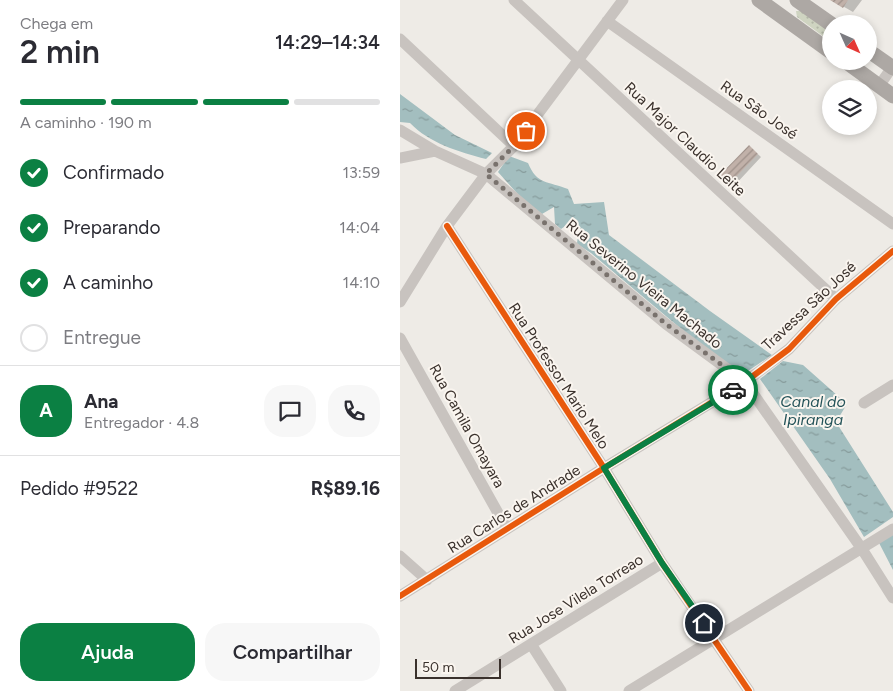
<!DOCTYPE html>
<html lang="pt">
<meta charset="utf-8">
<style>
:root{--surface:#fff;--page:#f7f7f7;--text:#2b2b33;--muted:#7c7c81;--line:#e1e1e2;--accent:#0b8043}
body{margin:0;font-family:Figtree,sans-serif;background:var(--page);color:var(--text);height:100vh;display:flex;flex-direction:column;font-size:19px;white-space:nowrap}
*{box-sizing:border-box;margin:0}
p{font-size:16px;color:var(--muted)}
.icon{flex:none;width:28px;height:28px;fill:none;stroke:currentColor;stroke-width:2;stroke-linecap:round;stroke-linejoin:round}
.map{position:relative;flex:1;overflow:hidden}
.drawer{display:flex;flex-direction:column;background:var(--surface);width:400px}
.drawer>*{flex:none}
.needle{width:32px;rotate:135deg}
.controls{position:absolute;left:422px;top:15px;display:grid;gap:10px}
.controls a{display:grid;place-items:center;width:55px;height:55px;border-radius:50%;background:var(--surface);box-shadow:0 2px 8px #0003;font-size:25px}
.scale{position:absolute;left:15px;bottom:12px;width:86px;box-sizing:border-box;padding-left:5px;border:2px solid #3a312c;border-top:0;font-size:14px;line-height:18px;white-space:nowrap;color:#3a312c;-webkit-text-stroke:4px #faf5ef;paint-order:stroke}
.pin{position:absolute;display:grid;place-items:center;width:42px;height:42px;color:#fff;margin:-21px;border:2px solid #fff;border-radius:50%;box-shadow:0 1px 5px #0007}
.courier{position:absolute;display:grid;place-items:center;width:50px;height:50px;margin:-25px;border:4px solid #0b8043;border-radius:50%;background:#fff;color:#222;box-shadow:0 1px 6px #0007}
.overview em{font-style:normal;font-weight:600}
.overview div{display:flex;flex-direction:column-reverse}
.overview{display:flex;align-items:center;justify-content:space-between;height:85px;padding:0 20px}
h1{font-size:32px;font-weight:600;line-height:38px}
.bar{display:grid;grid-template-columns:repeat(4,1fr);gap:8px 5px;align-content:center;height:60px;padding:0 20px}
.bar i{height:6px;border-radius:4px;background:var(--line)}
.bar .active{background:var(--accent)}
.bar p{grid-column:span 4}
.line{display:flex;align-items:center;gap:12px;padding:0 20px;border-top:1px solid var(--line)}
.line div{flex:1}
.round{display:grid;place-items:center;flex:none;width:52px;height:52px;border-radius:20px;background:var(--page)}
ol{padding:0 20px;list-style:none}
li{display:flex;align-items:center;gap:15px;height:55px}
li p{margin-inline-start:auto}
li .icon{padding:5px;border-radius:50%;background:var(--accent);color:#fff;stroke-width:4}
li:last-child{color:var(--muted)}
li i{width:28px;height:28px;border:2px solid var(--line);border-radius:50%}
.primary-button{display:flex;gap:10px;margin-top:auto;padding:10px 20px}
.primary-button a{flex:1;height:58px;border-radius:20px;background:var(--accent);color:#fff;font-size:20px;font-weight:600;line-height:58px;text-align:center}
.primary-button a+a{background:var(--page);color:var(--text)}
main{display:flex;flex:1;min-height:0}
.map>svg:first-child{display:block}
.park{fill:url(#park-dots)}
.water{fill:url(#water-ripples)}
.shadow{fill:#0003}
.building{fill:url(#building-hatch)}
.lines{fill:none;stroke-linecap:round;stroke-linejoin:round}
.minor{stroke:#c8c3bf;stroke-width:11}
.major{stroke:#ada8a4;stroke-width:15}
.cycleway-casing{stroke:#faf5ef;stroke-width:9}
.cycleway{stroke:#e8590c;stroke-width:6}
.done{stroke:#79726d;stroke-width:5;stroke-dasharray:0 9}
.route{stroke:#0b8043;stroke-width:6}
.labels{text-anchor:middle;stroke-width:4;stroke-linejoin:round;paint-order:stroke}
.street-label{font-size:15px;fill:#3a312c;stroke:#faf5ef}
.water-label{font-size:16px;font-style:italic;fill:#245359;stroke:#faf5ef}
</style>
<main>
<section class="drawer">
<div class="overview"><div><h1>2 min</h1><p>Chega em</p></div><em>14:29–14:34</em></div>
<div class="bar"><i class="active"></i><i class="active"></i><i class="active"></i><i></i><p>A caminho · 190 m</p></div>
<ol>
<li><svg class="icon" aria-label="check" viewBox="0 0 24 24"><path d="M5 12l5 5 9-10"/></svg>Confirmado<p>13:59</p></li>
<li><svg class="icon" aria-label="check" viewBox="0 0 24 24"><path d="M5 12l5 5 9-10"/></svg>Preparando<p>14:04</p></li>
<li><svg class="icon" aria-label="check" viewBox="0 0 24 24"><path d="M5 12l5 5 9-10"/></svg>A caminho<p>14:10</p></li>
<li><i></i>Entregue</li>
</ol>
<div class="line" style="height:90px"><b class="round" style="background:var(--accent);color:#fff">A</b><div><b>Ana</b><p>Entregador · 4.8</p></div><a class="round"><svg class="icon" aria-label="chat" viewBox="0 0 24 24"><path d="M4 5h16v11H9l-5 4z"/></svg></a><a class="round"><svg class="icon" aria-label="phone" viewBox="0 0 24 24"><path d="M5 4h4l2 5-3 2q2 4 5 5l2-3 5 2v4C11 20 4 13 5 4z"/></svg></a></div>
<div class="line" style="height:65px"><div>Pedido #9522</div><b>R$89.16</b></div>
<div class="primary-button"><a>Ajuda</a><a>Compartilhar</a></div>
</section>
<div class="map">
<svg width="493" height="691" viewBox="0 0 493 691">
<defs>
<pattern id="park-dots" width="8" height="8" patternUnits="userSpaceOnUse" patternTransform="scale(1.25)"><rect width="8" height="8" fill="#cfd4c1"/><path d="M2 2h.1M6 6h.1" fill="none" stroke="#b2b6a6" stroke-width="1.8" stroke-linecap="round"/></pattern>
<pattern id="water-ripples" width="26" height="14" patternUnits="userSpaceOnUse" patternTransform="scale(1.25)"><rect width="26" height="14" fill="#a3bebf"/><path d="M2 4q2-2 4 0t4 0M15 11q2-2 4 0t4 0" fill="none" stroke="#869b9b"/></pattern>
<pattern id="building-hatch" width="6" height="6" patternUnits="userSpaceOnUse" patternTransform="scale(1.25)"><rect width="6" height="6" fill="#c1b1a9"/><path d="M-1 1l2-2M0 6l6-6M5 7l2-2" fill="none" stroke="#9e918a"/></pattern>
</defs>
<rect width="100%" height="100%" fill="#eeebe6"/>
<!-- park -->
<path class="park" d="M396,11h6l29,21v10l-34,-25z"/>
<!-- water -->
<path class="water" d="M0,94l55,41 37,18 -6,6c-27,-7 -57,-16 -76,-36l-10,-1z
M109,156l19,7c9,22 20,18 40,26l6,15 30,-2 5,33 101,76 62,44 -30,20 -56,-42 -95,-80 -14,-9 1,-10 -7,-12 -10,7 -6,-5 -1,-17 -12,7 -18,-13 -26,-29z
M383,361l20,4 44,39 -11,18 57,90v5l-29,20 -34,-58 -70,-100z
M493,533v37l-16,-31z"/>
<!-- shadow -->
<path class="shadow" d="M432,0h30l-9,12z
M349,146l12,11 -27,29 -5,-3z"/>
<!-- building -->
<path class="building" d="M430,0h18l-5,8z
M349,145l9,9 -29,30 -9,-9z"/>
<g class="lines">
<!-- minor -->
<path class="minor" d="M114,0l322,299
M207,21l286,203
M0,39l114,107
M479,86l14,-20
M0,130l35,21 51,23 180,150 79,58 117,167 31,49
M0,158l35,-7
M47,226l157,242 58,95 87,128
M0,302l47,-76 39,-52 28,-28 109,-146
M0,338l107,191
M464,403l29,-18
M0,556l27,24
M0,596l204,-128 141,-86 44,-33 47,-50 57,-48
M131,644l30,47
M55,691l207,-128
M229,691l264,-162"/>
<!-- major -->
<path class="major" d="M359,0l72,52
M397,0l34,24
M469,51l24,17
M445,61l48,35"/>
<!-- cycleway casing -->
<g class="cycleway-casing">
<path id="cycleway" d="M47,226l157,242 58,95 87,128
M0,596l204,-128 141,-86 44,-33 47,-50 57,-48"/>
</g>
<!-- cycleway -->
<use href="#cycleway" class="cycleway"/>
</g>
<g class="lines">
<!-- done -->
<path class="done" d="M126,131l-12,15 -28,28 180,150 79,58 -12,8"/>
<!-- route -->
<path class="route" d="M304,623l-42,-60 -58,-95 129,-78"/>
</g>
<g class="labels">
<!-- street labels -->
<g class="street-label">
<text transform="translate(359 110) rotate(35)" y="5">Rua São José</text>
<text transform="translate(285 139) rotate(43)" y="5">Rua Major Claudio Leite</text>
<text transform="translate(244 284) rotate(39)" y="5">Rua Severino Vieira Machado</text>
<text transform="translate(409 306) rotate(-43)" y="5">Travessa São José</text>
<text transform="translate(159 376) rotate(57)" y="5">Rua Professor Mario Melo</text>
<text transform="translate(67 426) rotate(61)" y="5">Rua Camila Omayara</text>
<text transform="translate(114 509) rotate(-32)" y="5">Rua Carlos de Andrade</text>
<text transform="translate(176 599) rotate(-32)" y="5">Rua Jose Vilela Torreao</text>
</g>
<!-- water labels -->
<g class="water-label">
<text x="413" y="407">Canal do<tspan x="413" dy="18">Ipiranga</tspan></text>
</g>
</g>
</svg>
<div class="controls">
<a><svg class="needle" viewBox="-14 -14 28 28"><path d="M0-13l5 13h-10z" fill="#e53935"/><path d="M0 13l5-13h-10z" fill="#7c7c81"/></svg></a>
<a><svg class="icon" aria-label="layers" viewBox="0 0 24 24"><path d="M12 4l9 5-9 5-9-5zM3 14l9 5 9-5"/></svg></a>
</div>
<div class="scale">50 m</div>
<div class="pin" style="left:126px;top:131px;background:#ea580c"><svg class="icon" aria-label="bag" viewBox="0 0 24 24"><path d="M5 8h14l-1 12H6zM9 8a3 3 0 0 1 6 0"/></svg></div>
<div class="pin" style="left:304px;top:623px;background:#1f2937"><svg class="icon" aria-label="home" viewBox="0 0 24 24"><path d="M3 11l9-7 9 7M6 9v11h12V9"/></svg></div>
<div class="courier" style="left:333px;top:390px"><svg class="icon" aria-label="car" viewBox="0 0 24 24"><path d="M5 17H2v-5l4-1 3-4h7l3 4 3 1v5h-3M9 17h6M6 11h13"/><circle cx="7" cy="17" r="2"/><circle cx="17" cy="17" r="2"/></svg></div>
</div>
</main>
